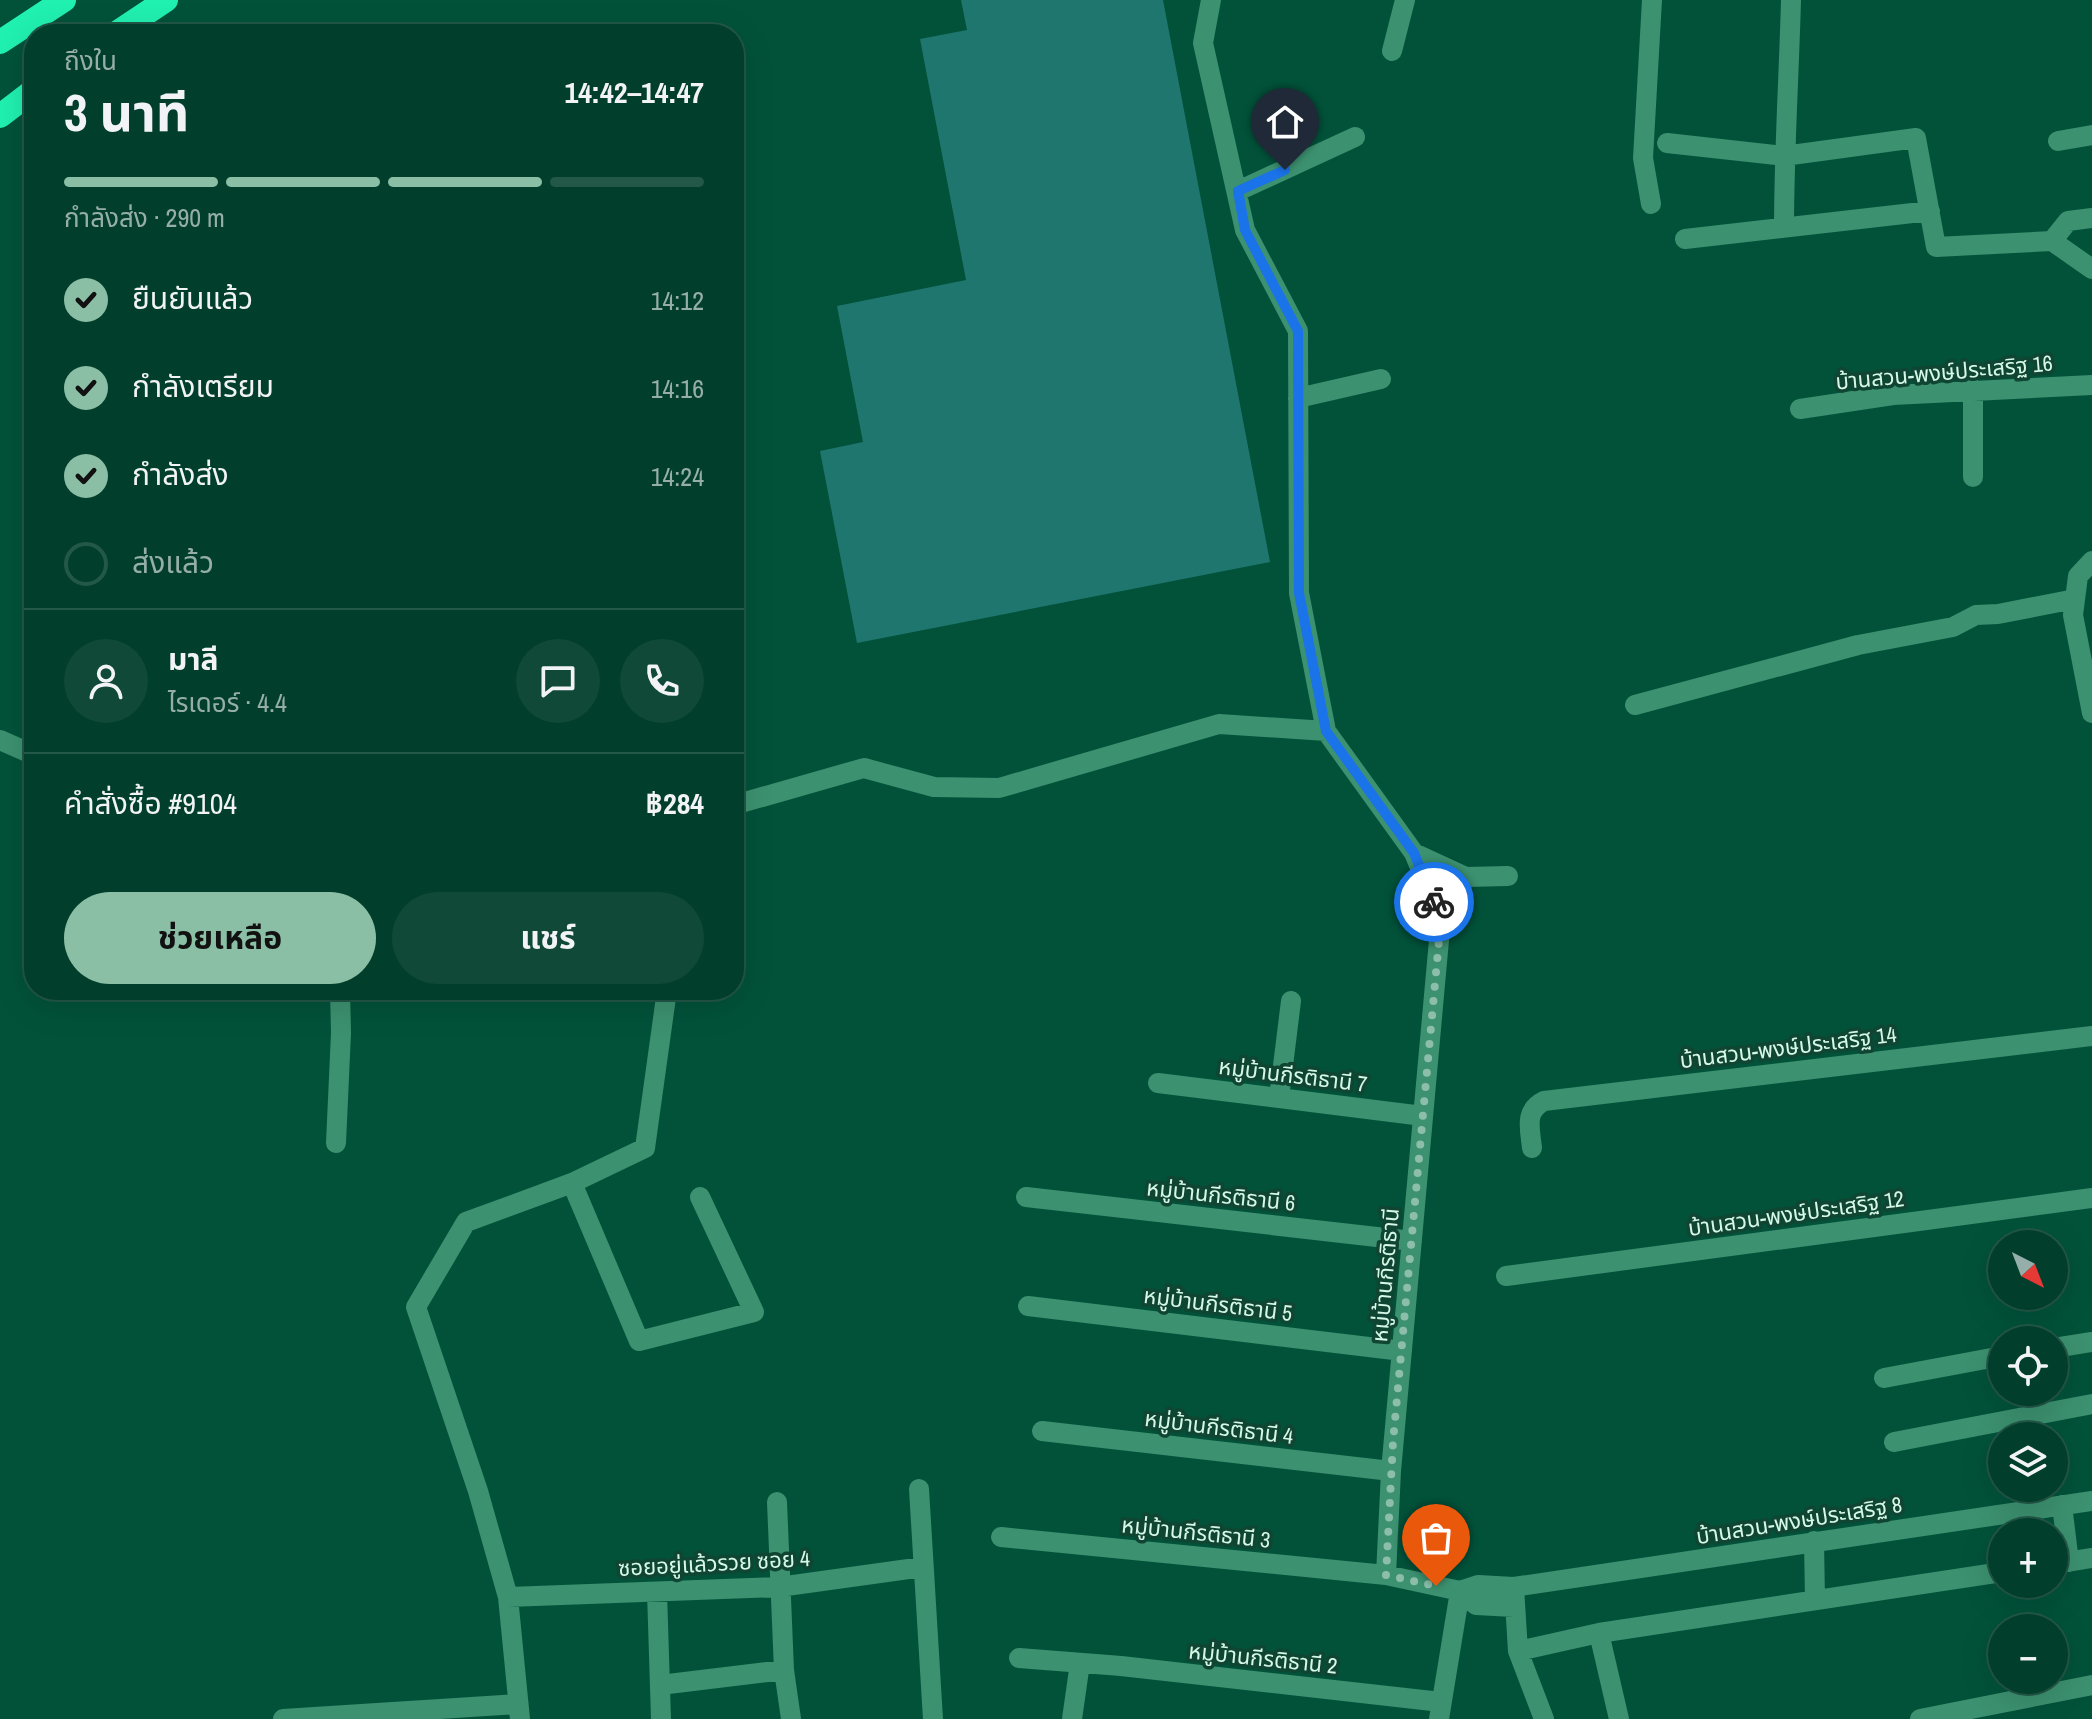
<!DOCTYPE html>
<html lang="th">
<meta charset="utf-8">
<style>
:root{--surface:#023e2c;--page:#104938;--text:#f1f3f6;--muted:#96aea9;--line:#235748;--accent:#8abfa5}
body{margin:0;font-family:"Archivo Narrow","Noto Sans Thai",sans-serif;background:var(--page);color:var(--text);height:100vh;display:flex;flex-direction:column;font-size:30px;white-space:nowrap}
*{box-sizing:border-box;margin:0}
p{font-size:26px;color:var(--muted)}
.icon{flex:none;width:44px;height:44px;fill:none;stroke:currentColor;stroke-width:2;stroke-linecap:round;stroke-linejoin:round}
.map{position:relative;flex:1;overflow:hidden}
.sheet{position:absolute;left:24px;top:24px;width:720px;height:976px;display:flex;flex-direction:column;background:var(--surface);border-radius:32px;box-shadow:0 8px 32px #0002,0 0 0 2px var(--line)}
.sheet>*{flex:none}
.needle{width:52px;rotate:138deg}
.controls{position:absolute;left:1988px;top:1230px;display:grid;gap:16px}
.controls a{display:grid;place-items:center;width:80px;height:80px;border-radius:50%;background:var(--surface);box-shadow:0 8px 32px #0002,0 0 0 2px var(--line);font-size:40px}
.pin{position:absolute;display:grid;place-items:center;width:68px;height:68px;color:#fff;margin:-82px -34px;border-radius:50% 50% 50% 0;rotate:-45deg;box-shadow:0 0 8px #0007}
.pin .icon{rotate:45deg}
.courier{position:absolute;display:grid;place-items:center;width:80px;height:80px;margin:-40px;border:6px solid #1a73e8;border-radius:50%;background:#fff;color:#222;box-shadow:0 2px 10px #0007}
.overview em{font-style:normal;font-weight:700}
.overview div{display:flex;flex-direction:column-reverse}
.overview{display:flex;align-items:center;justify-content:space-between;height:136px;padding:0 40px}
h1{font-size:52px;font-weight:700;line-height:60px}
.bar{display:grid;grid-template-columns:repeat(4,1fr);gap:12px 8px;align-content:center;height:96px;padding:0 40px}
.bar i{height:10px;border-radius:6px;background:var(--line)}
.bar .current{background:var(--accent)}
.bar p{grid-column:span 4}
.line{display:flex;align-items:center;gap:20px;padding:0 40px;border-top:2px solid var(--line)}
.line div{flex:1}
.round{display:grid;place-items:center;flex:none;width:84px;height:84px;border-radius:42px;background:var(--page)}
ol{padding:0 40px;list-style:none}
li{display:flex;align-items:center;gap:24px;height:88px}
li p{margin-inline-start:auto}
li .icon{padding:8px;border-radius:50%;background:var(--accent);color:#111;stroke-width:4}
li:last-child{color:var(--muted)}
li i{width:44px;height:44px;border:4px solid var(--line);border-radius:50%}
.button{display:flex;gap:16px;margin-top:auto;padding:16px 40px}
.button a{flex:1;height:92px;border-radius:48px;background:var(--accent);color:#111;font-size:32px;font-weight:700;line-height:92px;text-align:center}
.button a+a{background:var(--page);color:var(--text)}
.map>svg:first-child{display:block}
.building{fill:#1f766e}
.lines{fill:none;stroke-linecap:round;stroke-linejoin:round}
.minor{stroke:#3c9170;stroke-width:20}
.highway{stroke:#20f0b0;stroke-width:24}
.done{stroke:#8cbeab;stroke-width:8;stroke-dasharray:0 14.4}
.route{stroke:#1a73e8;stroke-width:10}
.labels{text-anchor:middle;stroke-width:7;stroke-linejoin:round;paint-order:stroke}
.street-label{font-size:22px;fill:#d6f8e8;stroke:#0f4532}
</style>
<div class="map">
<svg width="2092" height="1719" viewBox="0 0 2092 1719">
<rect width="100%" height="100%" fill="#02523a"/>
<!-- building -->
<path class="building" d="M961,0h202l107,562 -413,81 -37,-192 43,-9 -26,-136 129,-26 -46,-241 47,-9z"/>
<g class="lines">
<!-- minor -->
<path class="minor" d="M1211,0l-8,43 42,187 53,101 1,262 27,138 88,122 52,24 42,-1
M1392,51l13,-51
M2058,141l34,-6
M1667,143l117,13 132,-18 20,109 116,-6 16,-20 24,-3
M1238,191l117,-54
M1651,204l-8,-46 9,-158
M1784,228c0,-76 5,-152 7,-228
M1685,239l245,-28
M2052,241l40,28
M1298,398l83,-19
M1800,409l93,-14 199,-10
M1973,477v-88
M2092,561l-14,15 -5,39 19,98
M1635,705l223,-60 95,-18 23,-12 22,-1 77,-15
M0,740l34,15
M734,805l130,-37 70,19 65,1 220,-64 107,7
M1158,1083l265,33
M1279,1098l12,-97
M336,1143l5,-110 -1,-43
M1532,1148c-2,-20 -8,-37 12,-47l548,-65
M572,1183l67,158 115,-29 -54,-115
M1026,1197l386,44
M1506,1276l586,-78
M1028,1306l374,45
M2054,1348l38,-6
M1884,1378l118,-22
M1042,1431l349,40
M1894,1442l198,-38
M919,1489l14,230
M777,1502l7,168 7,49
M2062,1505l7,57
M1001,1537l385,38 74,16 18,-6 36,2 578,-86
M1814,1541l1,59
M2054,1564l38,-6
M1386,1575l5,-104 50,-553 -27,-65
M1514,1587l4,64 26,68
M1460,1591l16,14 38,2
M657,1592l4,127
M508,1597l271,-10 144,-20
M1599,1633l403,-61
M1518,1651l81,-18 20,86
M1019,1658l102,8 320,36
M660,1685l124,-15
M283,1719l235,-15
M520,1719l-12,-122 -30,-106 -62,-184 50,-85 106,-39 73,-35 22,-158
M1072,1719l8,-56
M1439,1719l21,-128
M1920,1719l172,-34"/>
<!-- highway -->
<path class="highway" d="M115,34l51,-34
M0,42l64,-42
M0,116l34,-26"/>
</g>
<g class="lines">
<!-- done -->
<path class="done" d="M1434,902l7,16 -48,524 -7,133 50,11"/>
<!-- route -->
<path class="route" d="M1285,170l-47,21 7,39 53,101 1,262 27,138 88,122 20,49"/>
</g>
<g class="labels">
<!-- street labels -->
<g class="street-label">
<text transform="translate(1944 372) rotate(-5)" y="8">บ้านสวน-พงษ์ประเสริฐ 16</text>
<text transform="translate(1788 1047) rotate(-7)" y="8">บ้านสวน-พงษ์ประเสริฐ 14</text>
<text transform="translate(1293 1075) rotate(7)" y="8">หมู่บ้านกีรติธานี 7</text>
<text transform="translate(1221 1195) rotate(6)" y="8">หมู่บ้านกีรติธานี 6</text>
<text transform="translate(1796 1213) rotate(-8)" y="8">บ้านสวน-พงษ์ประเสริฐ 12</text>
<text transform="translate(1385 1275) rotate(-85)" y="8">หมู่บ้านกีรติธานี</text>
<text transform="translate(1218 1304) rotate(7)" y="8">หมู่บ้านกีรติธานี 5</text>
<text transform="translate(1219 1427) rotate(7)" y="8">หมู่บ้านกีรติธานี 4</text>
<text transform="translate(1799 1520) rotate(-9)" y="8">บ้านสวน-พงษ์ประเสริฐ 8</text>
<text transform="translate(1196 1532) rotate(6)" y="8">หมู่บ้านกีรติธานี 3</text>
<text transform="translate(714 1563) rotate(-3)" y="8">ซอยอยู่แล้วรวย ซอย 4</text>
<text transform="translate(1263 1658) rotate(6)" y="8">หมู่บ้านกีรติธานี 2</text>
</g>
</g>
</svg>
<div class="controls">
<a><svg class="needle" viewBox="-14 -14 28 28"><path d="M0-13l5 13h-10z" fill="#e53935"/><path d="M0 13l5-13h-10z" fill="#96aea9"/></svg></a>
<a><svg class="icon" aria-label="locate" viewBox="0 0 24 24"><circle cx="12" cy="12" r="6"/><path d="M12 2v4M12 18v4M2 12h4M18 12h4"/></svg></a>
<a><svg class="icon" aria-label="layers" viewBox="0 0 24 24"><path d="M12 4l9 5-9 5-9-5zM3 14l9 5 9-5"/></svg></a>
<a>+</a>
<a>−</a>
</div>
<div class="pin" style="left:1436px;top:1586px;background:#ea580c"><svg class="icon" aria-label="bag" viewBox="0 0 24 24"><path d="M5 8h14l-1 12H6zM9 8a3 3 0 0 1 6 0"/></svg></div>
<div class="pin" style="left:1285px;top:170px;background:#1f2937"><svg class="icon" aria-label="home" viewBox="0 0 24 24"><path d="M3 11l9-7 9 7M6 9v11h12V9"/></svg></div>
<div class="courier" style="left:1434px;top:902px"><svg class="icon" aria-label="bike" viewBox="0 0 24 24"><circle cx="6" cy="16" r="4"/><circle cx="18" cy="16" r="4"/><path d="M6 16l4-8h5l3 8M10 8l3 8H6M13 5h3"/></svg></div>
<section class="sheet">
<div class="overview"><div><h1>3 นาที</h1><p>ถึงใน</p></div><em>14:42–14:47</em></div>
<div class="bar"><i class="current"></i><i class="current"></i><i class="current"></i><i></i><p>กำลังส่ง · 290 m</p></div>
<ol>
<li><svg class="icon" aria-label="check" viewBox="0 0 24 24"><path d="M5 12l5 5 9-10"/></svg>ยืนยันแล้ว<p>14:12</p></li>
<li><svg class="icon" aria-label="check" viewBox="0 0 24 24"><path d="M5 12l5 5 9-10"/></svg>กำลังเตรียม<p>14:16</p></li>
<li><svg class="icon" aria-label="check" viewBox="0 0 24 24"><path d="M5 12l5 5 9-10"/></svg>กำลังส่ง<p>14:24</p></li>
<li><i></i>ส่งแล้ว</li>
</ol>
<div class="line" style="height:144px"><a class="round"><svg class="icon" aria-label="person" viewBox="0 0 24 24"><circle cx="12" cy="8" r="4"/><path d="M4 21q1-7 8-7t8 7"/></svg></a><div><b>มาลี</b><p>ไรเดอร์ · 4.4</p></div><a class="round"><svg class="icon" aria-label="chat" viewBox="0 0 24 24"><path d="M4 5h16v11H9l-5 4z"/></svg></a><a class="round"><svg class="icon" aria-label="phone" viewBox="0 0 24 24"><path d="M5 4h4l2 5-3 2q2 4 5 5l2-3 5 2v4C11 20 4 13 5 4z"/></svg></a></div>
<div class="line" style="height:104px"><div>คำสั่งซื้อ #9104</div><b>฿284</b></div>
<div class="button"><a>ช่วยเหลือ</a><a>แชร์</a></div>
</section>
</div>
